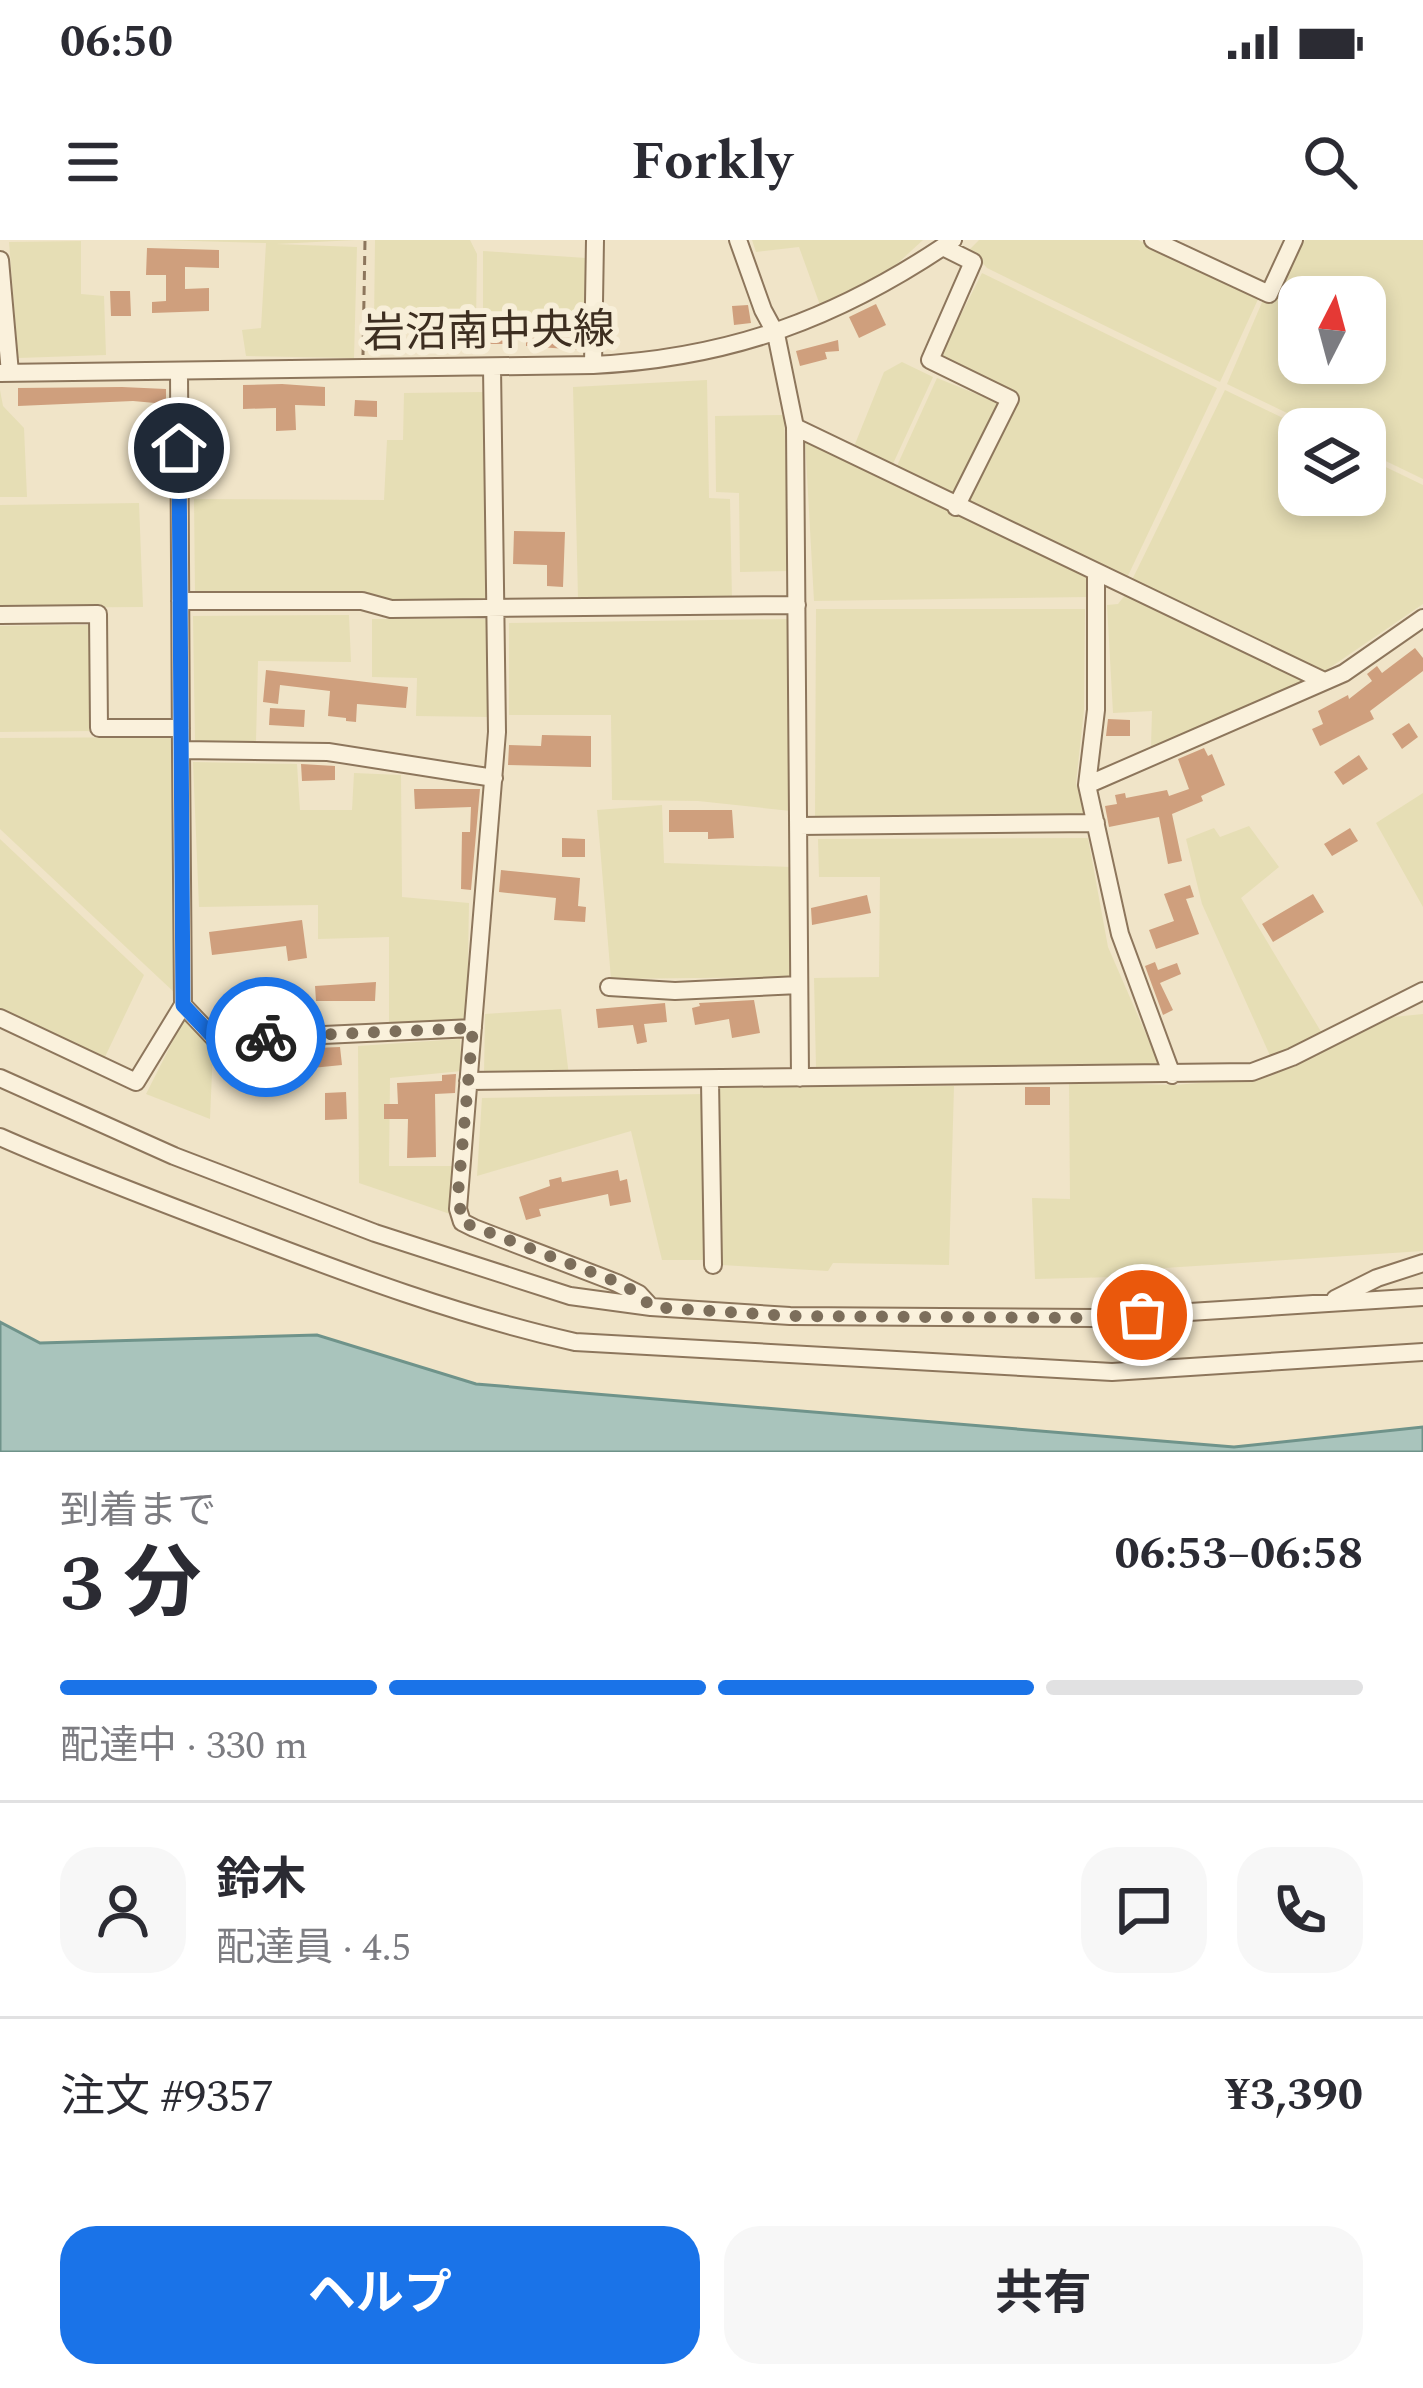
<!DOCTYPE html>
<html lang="ja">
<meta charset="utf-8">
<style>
:root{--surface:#fff;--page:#f7f7f7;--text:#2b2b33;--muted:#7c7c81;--line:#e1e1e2;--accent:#1a73e8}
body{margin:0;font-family:Spectral,"Noto Sans JP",serif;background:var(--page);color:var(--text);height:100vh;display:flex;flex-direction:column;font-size:45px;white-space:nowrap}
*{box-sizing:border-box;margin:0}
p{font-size:39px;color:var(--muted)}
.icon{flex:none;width:66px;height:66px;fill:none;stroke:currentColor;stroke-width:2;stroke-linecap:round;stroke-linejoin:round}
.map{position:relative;height:1212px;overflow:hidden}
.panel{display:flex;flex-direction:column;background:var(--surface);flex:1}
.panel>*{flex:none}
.needle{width:78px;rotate:6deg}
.fabs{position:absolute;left:1278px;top:36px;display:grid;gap:24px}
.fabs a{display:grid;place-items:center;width:108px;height:108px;border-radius:24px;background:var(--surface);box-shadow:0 6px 18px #0003;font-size:60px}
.pin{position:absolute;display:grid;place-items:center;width:102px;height:102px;color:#fff;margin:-51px;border:6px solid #fff;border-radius:50%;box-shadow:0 3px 12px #0007}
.courier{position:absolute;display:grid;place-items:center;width:120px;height:120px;margin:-60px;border:9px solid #1a73e8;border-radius:50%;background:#fff;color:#222;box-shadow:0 3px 15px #0007}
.head em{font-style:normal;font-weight:700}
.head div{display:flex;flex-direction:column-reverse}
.head{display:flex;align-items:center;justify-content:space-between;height:204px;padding:0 60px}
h1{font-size:78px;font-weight:700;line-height:90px}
.bar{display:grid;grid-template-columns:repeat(4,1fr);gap:18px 12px;align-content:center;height:144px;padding:0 60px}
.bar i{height:15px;border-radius:9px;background:var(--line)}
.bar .selected{background:var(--accent)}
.bar p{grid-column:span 4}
.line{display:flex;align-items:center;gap:30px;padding:0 60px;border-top:3px solid var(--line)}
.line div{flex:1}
.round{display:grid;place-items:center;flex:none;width:126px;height:126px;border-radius:36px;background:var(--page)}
.button{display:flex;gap:24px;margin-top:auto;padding:24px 60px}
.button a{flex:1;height:138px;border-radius:36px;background:var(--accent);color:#fff;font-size:48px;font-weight:700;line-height:138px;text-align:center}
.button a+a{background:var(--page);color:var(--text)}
.status{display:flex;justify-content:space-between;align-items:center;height:84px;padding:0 60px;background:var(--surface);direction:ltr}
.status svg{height:33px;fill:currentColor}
header{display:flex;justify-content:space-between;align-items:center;height:156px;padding:0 60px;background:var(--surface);font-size:54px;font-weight:700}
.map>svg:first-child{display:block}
.farmland{fill:#e6deb5;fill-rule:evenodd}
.water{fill:#a9c4bc;stroke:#6f938a;stroke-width:3}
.building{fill:#cf9f7d}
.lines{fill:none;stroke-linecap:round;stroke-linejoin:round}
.minor-casing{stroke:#8d765c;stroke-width:20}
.path{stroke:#8d765c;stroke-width:3;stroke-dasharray:9 6;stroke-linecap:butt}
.minor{stroke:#faf1dc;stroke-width:16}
.done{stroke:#7c6e5b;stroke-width:12;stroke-dasharray:0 21.6}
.route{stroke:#1a73e8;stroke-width:15}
.labels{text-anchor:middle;stroke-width:12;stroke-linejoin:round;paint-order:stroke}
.street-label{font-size:42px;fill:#3d2e20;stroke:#f7eed8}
</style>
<div class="status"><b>06:50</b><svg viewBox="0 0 49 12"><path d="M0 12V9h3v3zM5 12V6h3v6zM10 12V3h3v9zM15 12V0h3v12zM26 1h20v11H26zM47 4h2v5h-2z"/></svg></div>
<header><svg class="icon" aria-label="menu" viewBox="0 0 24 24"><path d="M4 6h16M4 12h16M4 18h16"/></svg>Forkly<svg class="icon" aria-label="search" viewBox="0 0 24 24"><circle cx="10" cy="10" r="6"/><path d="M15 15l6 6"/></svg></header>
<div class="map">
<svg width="1423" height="1212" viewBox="0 0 1423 1212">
<rect width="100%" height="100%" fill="#f0e4c8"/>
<!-- farmland -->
<path class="farmland" d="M156,0h200l-80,4 81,3 -3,111 -108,-2 -4,-26 19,-2 5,-85z
M375,0h95l7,14 -1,70 -102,-1z
M752,0h171l-37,34 -66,31 -21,-58 -43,5z
M979,0h159l122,55 -40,87 -233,-114 -17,-19z
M1305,0h118v239l-58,-28v-22h-45l-93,-45 36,-84 8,3zM1299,57h66v66h-66z
M81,1v53l23,2 2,59 -88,3 -9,-116z
M483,11l103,7 -2,66 -101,-1z
M982,33l235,115 -91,192 -160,-78 52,-105 -79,-39z
M902,122l31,15 -42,91 -38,-19 31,-77z
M937,138l64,26 -45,93 -60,-29z
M707,140l2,118 21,1 2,100 -154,-1 -5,-211z
M0,150l3,16 21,22 3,69h-27z
M1225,150l81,39h-7v66h66v-38l58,28v119l-98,67 -193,-91z
M485,152l5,209 -96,2 -27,-9h-172l-1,-95 190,1 3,-60h16l1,-47z
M784,175l6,156 -50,1 -1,-79 -23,-1 -1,-76z
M805,199l282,137 1,21 -274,4z
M139,263l4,104 -143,1v-103z
M1125,355l185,85 -159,67 1,-36 -39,2 -6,-108 11,-1z
M816,369h269l-1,101 -8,73 10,33 -271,2z
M349,375l2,47 -93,-1 -2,80 -61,2 -2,-127z
M372,379h117l1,98 -74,-1 1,-38 -45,-1z
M789,379l2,192 -93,-10 -86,-1 -1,-85h-102v-92z
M90,385l3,106 -93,1v-106z
M175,497l1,257 -176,-165v-91z
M193,522l104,2 3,46h52l2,-37 47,2 1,122 67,6 -2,117 -78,3v-86l-71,2v-34l-119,2z
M1423,553v114l-47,-84z
M662,565l2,58 128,4v110l-181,2 -14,-169z
M1249,586l30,41 -38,31 82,137 -51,25 -70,-156 -16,-65 28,-11 6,9z
M1088,598l20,109 51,117 -343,3 -2,-89 65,-1 1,-100h-61l-1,-38z
M0,599l144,136 -41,86 -103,-49z
M561,769l8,67 -85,-2 1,-60z
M1423,774v237l-258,17 -8,8 -122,3 -3,-81 38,1 -1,-117 106,3 94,-8 124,-60z
M184,779l29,30 -3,70 -64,-25z
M460,799l2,32 -72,7 -1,88h64v49l-94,-32 -1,-137z
M954,846l-5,179 -116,-2 -5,8 -106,-6 -3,-177z
M705,854l2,166h-45l-31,-129 -154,45 5,-78z"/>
<!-- water -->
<path class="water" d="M0,1082l40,21 277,-8 159,49 758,63 189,-20v25h-1423z"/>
<!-- building -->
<path class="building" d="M147,8l72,2v18l-34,-1v22l24,-1v23l-57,2v-11l14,-1v-26h-20z
M110,51h20l1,25h-20z
M876,64l10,21 -27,13 -10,-21z
M748,65l3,18 -17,2 -2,-19z
M448,88v19h-26l-1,-18z
M503,88l1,16h-26v-15z
M526,88h55l-1,22 -54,-4z
M838,100l1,11 -14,1 2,7 -27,7 -4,-15z
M282,144l43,3v19l-30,-1 1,25 -20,1v-23l-33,1v-24z
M122,147l44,2v15l-33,-3 -115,5v-18z
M355,160l22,1v16l-23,-1z
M132,187h29v19h-29z
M514,291l51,1 -2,55 -16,-1v-21l-34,-1z
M1415,408l8,10v13l-53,40 4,8 -54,27 -8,-17 11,-5 -5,-13 30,-16 1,4 23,-18 -5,-7 10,-8 5,7z
M266,430l142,17 -2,21 -49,-4 -1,18 -10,-1v-3l-18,-2 2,-25 -50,-6 -2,19 -15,-2z
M270,468l35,2 -1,17 -35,-2z
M1108,479l22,1v16h-24z
M1409,483l9,14 -16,12 -10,-15z
M542,495l49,1v31l-83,-2 1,-20 32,1z
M1204,508l4,8 4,-2 13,31 -24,11 2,5 -31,13 10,47 -14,3 -9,-47 -50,10 -4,-21 12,-2 -2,-9 10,-2 1,5 41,-8 2,6 20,-7 -11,-30z
M1359,515l9,14 -25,16 -9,-13z
M301,524l34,2v14l-33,1z
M414,549h66l-9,101 -10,-1 1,-57h8l1,-25 -56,2z
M669,570h63l2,28 -26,1v-7h-39z
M1350,588l8,13 -26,15 -8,-12z
M562,598l23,1v18h-23z
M501,630l79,8 -2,28 8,1 -1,15 -31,-2 2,-22 -57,-6z
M1190,645l4,12 -8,2 13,35 -43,15 -7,-19 25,-9 -10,-27z
M1313,654l11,18 -51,30 -11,-18z
M867,655l4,18 -59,12 -1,-17z
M302,680l5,38 -19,3 -2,-15 -74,9 -3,-23z
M1155,722l3,8 19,-7 4,11 -21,9 13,27 -10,5 -18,-49z
M376,742l-1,19h-59l-1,-15z
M754,760l6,33 -28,5 -3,-19 -34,6 -3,-17 8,-2 -1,-3z
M665,763l2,19 -23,2 3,18 -10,2 -4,-19 -35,3 -2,-19z
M340,807l2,18 -50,5 -2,-21z
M456,834l-1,19 -20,1 1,63 -29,1 1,-39h-24v-15h14l-1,-21 45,-2v-6z
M1025,847h25v18h-25z
M346,852l1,27 -22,1v-27z
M618,930l2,11 7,-2 4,23 -21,4 -2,-12 -69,15 2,7 -15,4 -7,-23 31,-11 -1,-6 12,-3 1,5z"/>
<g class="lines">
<!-- minor casing -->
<g class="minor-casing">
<path id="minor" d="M738,0l25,70 13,24 19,93 5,651
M1153,0l116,54 25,-54
M943,7l30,15 -43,98 80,39 -54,108
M0,20l10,113
M593,125l2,-125
M492,127l5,365 -39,477 4,13 12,6 143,55 22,11 12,13
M179,131l2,379 147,2 166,26
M0,133l593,-8c138,-7 246,-47 360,-125
M795,187l527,253
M1096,334v136l-9,75 33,149 52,141
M180,361h182l29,8 406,-4
M0,375l98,-1 1,114h82
M181,510l2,255 33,35 257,-12
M1087,545l257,-112 79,-55
M798,586l298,-3
M609,747l66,4 124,-6
M0,778l136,64 47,-77
M0,838l174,78 201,77 195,63 81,11 139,9 305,2 328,-21
M468,841l784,-9 40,-15 131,-66
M710,841l3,184
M0,897c79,35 160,65 241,96 109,42 219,83 334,109l537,30 311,-20
M1335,1059l42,-21 46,-15"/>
</g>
<!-- path -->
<path class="path" d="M363,115l2,-115"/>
<!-- minor -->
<use href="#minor" class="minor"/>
</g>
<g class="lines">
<!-- done -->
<path class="done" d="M266,797l207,-9 -15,166 4,28 155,60 22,12 12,13 139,9 305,2 47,-3"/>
<!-- route -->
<path class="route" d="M179,208l4,557 33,35 50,-3"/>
</g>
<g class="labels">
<!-- street labels -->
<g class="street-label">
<text transform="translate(489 90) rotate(-1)" y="15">岩沼南中央線</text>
</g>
</g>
</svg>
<div class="fabs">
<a><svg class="needle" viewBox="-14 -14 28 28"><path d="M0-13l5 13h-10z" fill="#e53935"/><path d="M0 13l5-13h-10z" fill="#7c7c81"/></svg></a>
<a><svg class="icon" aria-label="layers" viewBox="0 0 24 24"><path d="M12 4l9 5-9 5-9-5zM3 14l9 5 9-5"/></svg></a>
</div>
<div class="pin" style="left:1142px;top:1075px;background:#ea580c"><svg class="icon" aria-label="bag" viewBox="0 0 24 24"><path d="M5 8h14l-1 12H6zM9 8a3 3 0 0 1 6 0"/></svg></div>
<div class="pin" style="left:179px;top:208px;background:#1f2937"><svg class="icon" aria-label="home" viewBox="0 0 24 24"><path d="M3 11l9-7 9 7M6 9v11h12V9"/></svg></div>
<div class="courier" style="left:266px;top:797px"><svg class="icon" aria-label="bike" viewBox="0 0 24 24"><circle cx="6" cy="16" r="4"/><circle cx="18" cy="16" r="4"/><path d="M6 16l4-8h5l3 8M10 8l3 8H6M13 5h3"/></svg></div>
</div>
<section class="panel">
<div class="head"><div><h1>3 分</h1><p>到着まで</p></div><em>06:53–06:58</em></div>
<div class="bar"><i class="selected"></i><i class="selected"></i><i class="selected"></i><i></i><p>配達中 · 330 m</p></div>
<div class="line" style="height:216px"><a class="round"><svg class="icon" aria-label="person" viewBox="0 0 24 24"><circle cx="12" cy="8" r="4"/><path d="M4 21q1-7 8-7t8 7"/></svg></a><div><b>鈴木</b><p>配達員 · 4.5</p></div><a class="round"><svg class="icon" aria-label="chat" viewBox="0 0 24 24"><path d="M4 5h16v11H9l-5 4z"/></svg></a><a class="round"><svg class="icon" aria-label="phone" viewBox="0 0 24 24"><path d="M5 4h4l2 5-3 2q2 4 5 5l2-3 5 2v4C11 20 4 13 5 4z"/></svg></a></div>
<div class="line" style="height:156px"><div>注文 #9357</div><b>¥3,390</b></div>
<div class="button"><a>ヘルプ</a><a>共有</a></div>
</section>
